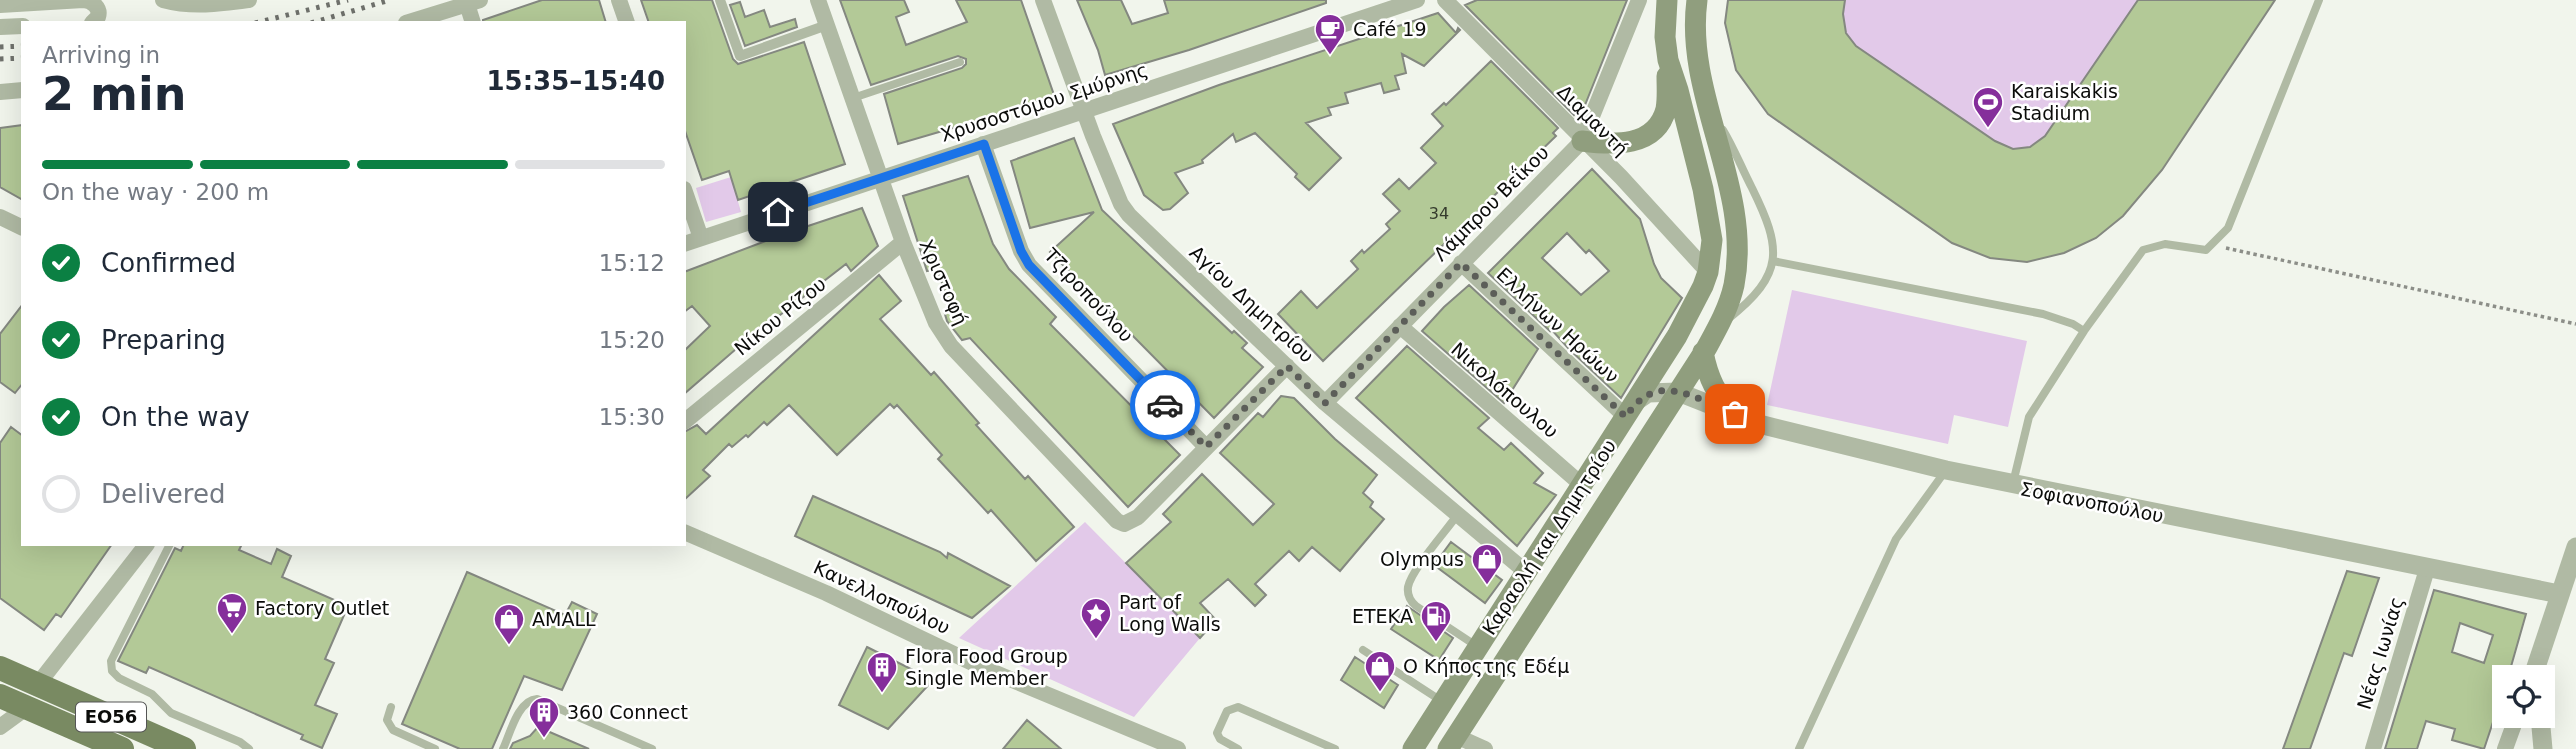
<!DOCTYPE html>
<meta charset="utf-8">
<style>
:root{--surface:#fff;--page:#f2f2f3;--text:#1f2937;--muted:#747a83;--line:#e0e1e3;--accent:#0b8043}
body{margin:0;font-family:"DejaVu Sans",sans-serif;background:var(--page);color:var(--text);height:100vh;display:flex;flex-direction:column;font-size:26px;white-space:nowrap}
*{box-sizing:border-box;margin:0}
p{font-size:23px;color:var(--muted)}
.icon{flex:none;width:38px;height:38px;fill:none;stroke:currentColor;stroke-width:2;stroke-linecap:round;stroke-linejoin:round}
.map{position:relative;flex:1;overflow:hidden}
.sheet{position:absolute;left:21px;top:21px;width:665px;height:525px;display:flex;flex-direction:column;background:var(--surface);border-radius:0px;box-shadow:0 7px 28px #0002}
.sheet>*{flex:none}
.controls{position:absolute;left:2492px;top:665px;display:grid;gap:14px}
.controls a{display:grid;place-items:center;width:63px;height:63px;border-radius:0px;background:var(--surface);box-shadow:0 7px 28px #0002;font-size:35px}
.pin{position:absolute;display:grid;place-items:center;width:60px;height:60px;color:#fff;margin:-30px;border-radius:14px;box-shadow:0 4px 10px #0006}
.courier{position:absolute;display:grid;place-items:center;width:70px;height:70px;margin:-35px;border:5px solid #1a73e8;border-radius:50%;background:#fff;color:#222;box-shadow:0 2px 9px #0007}
.headline em{font-style:normal;font-weight:700}
.headline div{display:flex;flex-direction:column-reverse}
.headline{display:flex;align-items:center;justify-content:space-between;height:119px;padding:0 21px}
h1{font-size:46px;font-weight:700;line-height:52px}
.bar{display:grid;grid-template-columns:repeat(4,1fr);gap:10px 7px;align-content:center;height:84px;padding:0 21px}
.bar i{height:9px;border-radius:5px;background:var(--line)}
.bar .active{background:var(--accent)}
.bar p{grid-column:span 4}
ol{padding:0 21px;list-style:none}
li{display:flex;align-items:center;gap:21px;height:77px}
li p{margin-inline-start:auto}
li .icon{padding:7px;border-radius:50%;background:var(--accent);color:#fff;stroke-width:4}
li:last-child{color:var(--muted)}
li i{width:38px;height:38px;border:4px solid var(--line);border-radius:50%}
.map>svg:first-child{display:block}
.green{fill:#e2c9e9}
.building{fill:#b3c997;stroke:#848880;stroke-width:2;fill-rule:evenodd}
.lines{fill:none;stroke-linecap:round;stroke-linejoin:round}
.path{stroke:#8c8e88;stroke-width:3.5;stroke-dasharray:3.5 3.5;stroke-linecap:butt}
.service{stroke:#b0baa4;stroke-width:8}
.pedestrian{stroke:#b0baa4;stroke-width:10}
.minor{stroke:#b0baa4;stroke-width:16}
.tertiary{stroke:#b0baa4;stroke-width:19}
.secondary{stroke:#909e7e;stroke-width:21}
.primary{stroke:#798a62;stroke-width:24}
.rail{stroke:#6f716c;stroke-width:5;stroke-dasharray:3.5 7;stroke-linecap:butt}
.done{stroke:#5c5e59;stroke-width:7;stroke-dasharray:0 12.6}
.route{stroke:#1a73e8;stroke-width:9}
.labels{text-anchor:middle;stroke-width:5;stroke-linejoin:round;paint-order:stroke}
.number-label{font-size:16px;fill:#353b2d}
.shield{fill:#fff;stroke:#545554;stroke-width:2}
.shield-label{font-size:18px;font-weight:bold;fill:#0b0c0a}
.poi-label{font-size:19px;fill:#0b0c0a;stroke:#fff;text-anchor:start}
.street-label{font-size:19px;fill:#0b0c0a;stroke:#fff}
</style>
<div class="map">
<svg width="2576" height="749" viewBox="0 0 2576 749">
<rect width="100%" height="100%" fill="#f1f5ec"/>
<!-- green -->
<path class="green" d="M1728,0h547l-113,170 -39,46 -27,22 -32,15 -37,9 -37,-4 -38,-15 -184,-129 -32,-44 -11,-47z
M731,177l10,35 -35,10 -10,-34z
M1792,290l235,51 -19,86 -54,-12 -6,29 -181,-39z
M1085,522l115,116 -66,79 -175,-79z"/>
<!-- building -->
<path class="building" d="M542,0h57l7,23h-123v-3z
M641,0h71l21,59 5,5 66,-22 41,122 -107,36 -9,-29 -27,9 -18,-52v-105h-35z
M840,0h64l5,12 -13,5 10,28 61,-23 -11,-22h65l33,95 -67,23 -89,26 -14,-50 78,-26 4,-4v-5l-8,-3 -87,29z
M1077,0h44l11,24 36,-11 -4,-13h162v3l-137,47 -84,25 -7,-25z
M1477,0h150l-42,105 -11,10 -109,-110z
M1728,0h117l-2,14 3,19 10,13 139,95 18,8 17,-2 15,-11 93,-136h137l-113,170 -39,46 -27,22 -32,15 -37,9 -37,-4 -38,-15 -184,-129 -32,-44 -11,-47z
M740,2l5,15 19,-7 6,17 25,-8 2,8 -52,19 -15,-41z
M1438,13l18,20 2,-5 2,2 -36,36 -22,-12 4,19 -11,3 4,13 -15,4 -3,-10 -36,10 3,10 -20,5 3,7 -25,8 35,35 -32,32 -14,-13 2,-3 -42,-41 -19,9 -3,-8 -31,26 1,3 -28,10 13,20 -18,16 -7,1 -19,-15 -31,-71 106,-39z
M1491,61l67,67 -5,5 3,3 -233,225 -45,-47 23,-23 16,17 41,-39 -7,-8 11,-11 2,3 26,-24 -4,-5 14,-13 -17,-17 16,-15 10,10 27,-26 -15,-15 22,-22 -11,-12 12,-11 2,2z
M23,125v75l-23,-13v-59z
M1074,138l28,72 130,123 2,-2 13,12 -5,5 21,19 -49,51 -164,-166 44,-40 -64,16 -19,-67z
M1592,169l48,50 14,45 7,14 21,20 -61,100 -52,-49 -18,-20 -1,2 -62,-58zM1567,233l19,20 3,-3 20,21 -28,24 -39,-37z
M968,176l25,68 16,25 47,48 -6,7 130,131 -52,52 -158,-169 -8,2 -15,-19 -3,-10 7,-2 -14,-40 -10,2 -24,-75z
M862,208l16,38 -27,25 -5,-7 -110,85 -52,45v-43l26,-25 -18,-20 -8,6v-40l100,-38z
M879,275l22,26 -21,18 51,56 3,-3 45,51 -3,2 49,54 3,-3 46,51 -38,34 -45,-51 -3,3 -50,-54 4,-4 -45,-50 -3,3 -4,-4 -53,51 -48,-50 -22,20 -3,-3 -16,15 -2,-2 -14,12 -3,-3 -26,26 7,6 -26,24v-68l13,-7 9,9z
M1469,285l69,64 -34,54 -82,-72 22,-24z
M23,304v79l-8,10 -15,-11v-48z
M1407,346l82,72 -11,10 26,22 7,-7 32,30 -9,10 22,12 -39,51 -161,-148z
M1281,396l13,2 41,41 42,36 -14,18 10,9 -3,5 14,12 -44,52 -28,-24 -13,14 -10,-10 -34,33 11,11 -11,11 -27,-27 -28,24 16,17 -16,18 -74,-75 45,-41 -8,-8 39,-40 51,51 21,-21 -54,-51 38,-40 5,4z
M11,427l12,9v108h89l-51,73 -5,-3 -12,16 -44,-32v-155z
M813,496l127,56 7,6 1,-5 62,33 -38,32 -177,-82z
M1451,542l51,38 -17,23 -51,-38z
M184,544h58l-3,6 32,14 6,-15 14,7 -9,21 66,29 -23,53 9,4 -19,42 22,9 -15,34 -21,-9 2,-4 -154,-68 -3,6 -28,-12 57,-113 6,3z
M2347,571l32,7 -27,78 -8,-3 -34,96h-27z
M467,572l98,43 7,-13 25,12 -35,76 -38,-14 -32,73h-32l-58,-25z
M2434,590l92,24 -18,63h-4v12l-20,60 -32,-9 3,-11 -29,-8 -9,28h-32zM2460,623l33,12 -9,28 -32,-11z
M1407,606l46,32 -14,22 -48,-31z
M867,647l66,33 -45,49 -49,-24z
M1355,657l43,28 -14,23 -43,-28z
M1027,720l34,29h-58z
M538,727l51,22h-79l3,-6 17,-7z"/>
<g class="lines">
<!-- path -->
<path class="path" d="M2226,248l350,76"/>
<!-- service -->
<path class="service" d="M853,98l107,-36
M1723,130c11,18 19,39 29,58 30,61 33,86 -24,131
M1773,261l270,53 30,10 11,7
M2013,483l16,-66 55,-86 59,-81 22,-6 41,6 22,-22 91,-228
M1458,514c-11,16 -47,56 -50,73 -1,8 2,14 8,19l62,41
M170,544l-59,117 1,10 7,7 33,16 19,19 69,29 9,7
M1363,650l80,52
M391,707l-4,13 6,10 42,19
M503,749c7,-15 15,-49 34,-50l115,50
M1238,749l-18,-10 -3,-6 10,-22 11,-4 97,42
M1799,749l97,-210 50,-69"/>
<!-- pedestrian -->
<path class="pedestrian" d="M720,0l20,56 87,-31"/>
<!-- minor -->
<path class="minor" d="M83,0c9,0 18,8 15,17l-6,6
M163,0c29,8 57,4 86,0
M619,0l8,23
M818,0l85,242 33,81 15,23 166,175 7,3 14,-7 149,-151
M1043,0l50,136 28,68 8,11 196,188 201,169
M1445,0l176,177 87,95
M467,4l6,19
M0,5l83,-5
M406,23l74,-23
M0,27l23,-1
M0,92l23,-2
M983,144l38,107 8,14 177,182
M684,189l17,49
M0,217l23,11
M684,244l733,-244
M1461,263l165,154
M1400,326l182,159
M1325,403l257,-262 57,-141
M684,422l219,-180
M684,532l142,61 155,74 197,82
M38,684l109,-140
M0,727l26,-19
M1456,736l29,13
M2373,749l54,-180
M2505,749l12,-33"/>
<!-- tertiary -->
<path class="tertiary" d="M1635,402l13,-9 30,-1 81,32 187,46 613,124
M2537,677l-2,-7 41,-123
M2540,716l3,33"/>
<!-- secondary -->
<path class="secondary" d="M1582,141c31,4 74,7 84,-32 2,-10 1,-22 1,-33
M1703,352c5,26 13,43 32,62
M1413,749l264,-413 26,-50 5,-14 4,-32 -9,-51 -25,-99 -10,-30 -3,-23 2,-37
M1448,749l258,-400c11,-20 23,-41 28,-64 19,-97 -50,-188 -37,-285"/>
<!-- primary -->
<path class="primary" d="M0,668l184,81
M0,696l122,53"/>
<!-- rail -->
<path class="rail" d="M255,23l93,-23
M311,23l79,-23
M0,47l23,-1
M0,59l23,-1"/>
</g>
<g class="lines">
<!-- done -->
<path class="done" d="M1165,405l41,42 81,-81 38,37 136,-140 165,154c30,-48 68,-19 109,-3"/>
<!-- route -->
<path class="route" d="M778,212l206,-68 37,107 8,14 136,140"/>
</g>
<!-- icons -->
<defs>
<g id="cafe-pin" transform="scale(1.575)"><path d="M0 17L-7.5 6A9.5 9.5 0 1 1 7.5 6Z" fill="#852e9b" stroke="#fff"/><path d="M-5.5-4.5H6V0H3Q3 3.5 0 3.5H-2.5Q-5.5 3.5-5.5 0ZM3-3.2v2h1.7v-2ZM-6 4.5H4V6H-6Z" fill="#fff"/></g>
<g id="stadium-pin" transform="scale(1.575)"><path d="M0 17L-7.5 6A9.5 9.5 0 1 1 7.5 6Z" fill="#852e9b" stroke="#fff"/><path d="M0-5a6.5 5 0 1 0 0 10a6.5 5 0 1 0 0-10ZM-3.5-1.8h7v3.6h-7Z" fill="#fff"/></g>
<g id="shop-pin" transform="scale(1.575)"><path d="M0 17L-7.5 6A9.5 9.5 0 1 1 7.5 6Z" fill="#852e9b" stroke="#fff"/><path d="M-5-2.5h2.3a2.7 3.5 0 0 1 5.4 0H5L5.5 6h-11ZM-1.5-2.5h3a1.5 2.3 0 0 0-3 0Z" fill="#fff"/></g>
<g id="supermarket-pin" transform="scale(1.575)"><path d="M0 17L-7.5 6A9.5 9.5 0 1 1 7.5 6Z" fill="#852e9b" stroke="#fff"/><path d="M-6-5.5h2.5l.6 2H6L4.5 2H-2.5L-4.4-4H-6ZM-1.5 3.2a1.3 1.3 0 1 0 .1 0ZM3 3.2a1.3 1.3 0 1 0 .1 0Z" fill="#fff"/></g>
<g id="sight-pin" transform="scale(1.575)"><path d="M0 17L-7.5 6A9.5 9.5 0 1 1 7.5 6Z" fill="#852e9b" stroke="#fff"/><path d="M0-6L1.8-2.2L6-1.7L2.9 1.2L3.7 5.4L0 3.3L-3.7 5.4L-2.9 1.2L-6-1.7L-1.8-2.2Z" fill="#fff"/></g>
<g id="fuel-pin" transform="scale(1.575)"><path d="M0 17L-7.5 6A9.5 9.5 0 1 1 7.5 6Z" fill="#852e9b" stroke="#fff"/><path d="M-5.5-6h7V0h2V4h1.3V-2.5L3-4.5l.8-.8L6-3V5H2.5V1h-1V6h-7ZM-4.2-4.7v3.2H.2V-4.7Z" fill="#fff"/></g>
<g id="building-pin" transform="scale(1.575)"><path d="M0 17L-7.5 6A9.5 9.5 0 1 1 7.5 6Z" fill="#852e9b" stroke="#fff"/><path d="M-4-6H4V6H1V3H-1V6H-4ZM-2.5-4.3h1.7v1.8h-1.7ZM.8-4.3h1.7v1.8H.8ZM-2.5-1h1.7V.8h-1.7ZM.8-1h1.7V.8H.8Z" fill="#fff"/></g>
</defs>
<g fill-rule="evenodd">
<use href="#cafe-pin" x="1330" y="29"/>
<use href="#stadium-pin" x="1988" y="102"/>
<use href="#shop-pin" x="1487" y="559"/>
<use href="#supermarket-pin" x="232" y="608"/>
<use href="#sight-pin" x="1096" y="613"/>
<use href="#fuel-pin" x="1436" y="616"/>
<use href="#shop-pin" x="509" y="619"/>
<use href="#shop-pin" x="1380" y="666"/>
<use href="#building-pin" x="882" y="667"/>
<use href="#building-pin" x="544" y="712"/>
</g>
<g class="labels">
<!-- number labels -->
<g class="number-label">
<text x="1439" y="219">34</text>
</g>
<!-- shield labels -->
<rect class="shield" x="76" y="702.5" width="70" height="29" rx="5"/>
<g class="shield-label">
<text x="111" y="723">ΕΟ56</text>
</g>
<!-- poi labels -->
<g class="poi-label">
<text x="1353" y="36">Café 19</text>
<text x="2011" y="98">Karaiskakis<tspan x="2011" dy="22">Stadium</tspan></text>
<text x="1464" y="566" text-anchor="end">Olympus</text>
<text x="1119" y="609">Part of<tspan x="1119" dy="22">Long Walls</tspan></text>
<text x="255" y="615">Factory Outlet</text>
<text x="1413" y="623" text-anchor="end">ΕΤΕΚΑ</text>
<text x="532" y="626">AMALL</text>
<text x="905" y="663">Flora Food Group<tspan x="905" dy="22">Single Member</tspan></text>
<text x="1403" y="673">Ο Κήποςτης Εδέμ</text>
<text x="567" y="719">360 Connect</text>
</g>
<!-- street labels -->
<g class="street-label">
<text transform="translate(1044 102) rotate(-18)" y="7">Χρυσοστόμου Σμύρνης</text>
<text transform="translate(1593 120) rotate(45)" y="7">Διαμαντή</text>
<text transform="translate(1491 203) rotate(-45)" y="7">Λάμπρου Βεΐκου</text>
<text transform="translate(944 282) rotate(66)" y="7">Χριστοφή</text>
<text transform="translate(1089 295) rotate(47)" y="7">Τζιροπούλου</text>
<text transform="translate(1252 304) rotate(43)" y="7">Αγίου Δημητρίου</text>
<text transform="translate(780 316) rotate(-39)" y="7">Νίκου Ρίζου</text>
<text transform="translate(1558 325) rotate(43)" y="7">Ελλήνων Ηρώων</text>
<text transform="translate(1505 390) rotate(41)" y="7">Νικολόπουλου</text>
<text transform="translate(2092 502) rotate(11)" y="7">Σοφιανοπούλου</text>
<text transform="translate(1549 537) rotate(-57)" y="7">Καραολή και Δημητρίου</text>
<text transform="translate(882 597) rotate(25)" y="7">Κανελλοπούλου</text>
<text transform="translate(2380 653) rotate(-73)" y="7">Νέας Ιωνίας</text>
</g>
</g>
</svg>
<div class="controls">
<a><svg class="icon" aria-label="locate" viewBox="0 0 24 24"><circle cx="12" cy="12" r="6"/><path d="M12 2v4M12 18v4M2 12h4M18 12h4"/></svg></a>
</div>
<div class="pin" style="left:1735px;top:414px;background:#ea580c"><svg class="icon" aria-label="bag" viewBox="0 0 24 24"><path d="M5 8h14l-1 12H6zM9 8a3 3 0 0 1 6 0"/></svg></div>
<div class="pin" style="left:778px;top:212px;background:#1f2937"><svg class="icon" aria-label="home" viewBox="0 0 24 24"><path d="M3 11l9-7 9 7M6 9v11h12V9"/></svg></div>
<div class="courier" style="left:1165px;top:405px"><svg class="icon" aria-label="car" viewBox="0 0 24 24"><path d="M5 17H2v-5l4-1 3-4h7l3 4 3 1v5h-3M9 17h6M6 11h13"/><circle cx="7" cy="17" r="2"/><circle cx="17" cy="17" r="2"/></svg></div>
<section class="sheet">
<div class="headline"><div><h1>2 min</h1><p>Arriving in</p></div><em>15:35–15:40</em></div>
<div class="bar"><i class="active"></i><i class="active"></i><i class="active"></i><i></i><p>On the way · 200 m</p></div>
<ol>
<li><svg class="icon" aria-label="check" viewBox="0 0 24 24"><path d="M5 12l5 5 9-10"/></svg>Confirmed<p>15:12</p></li>
<li><svg class="icon" aria-label="check" viewBox="0 0 24 24"><path d="M5 12l5 5 9-10"/></svg>Preparing<p>15:20</p></li>
<li><svg class="icon" aria-label="check" viewBox="0 0 24 24"><path d="M5 12l5 5 9-10"/></svg>On the way<p>15:30</p></li>
<li><i></i>Delivered</li>
</ol>
</section>
</div>
